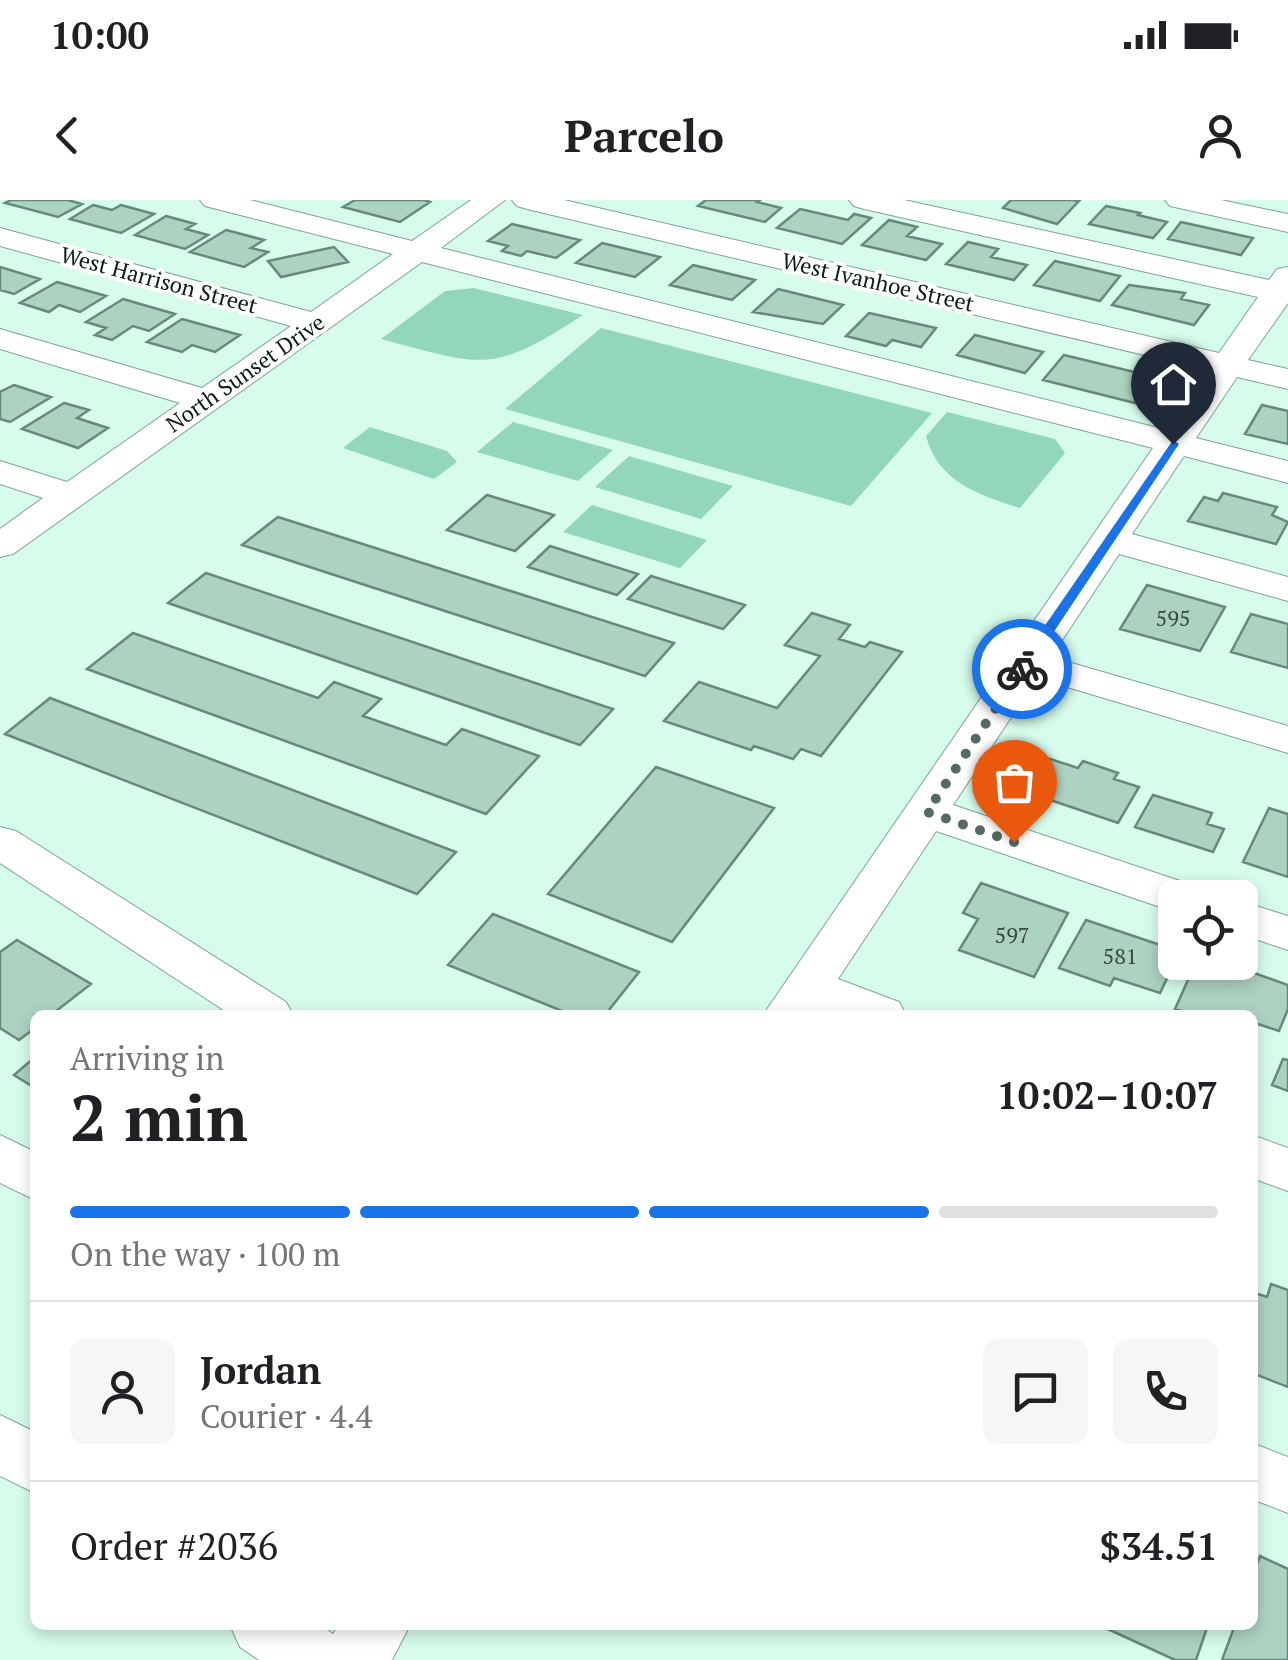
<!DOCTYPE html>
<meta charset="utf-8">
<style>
:root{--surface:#fff;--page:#f6f6f6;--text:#202124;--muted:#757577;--line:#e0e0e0;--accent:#1a73e8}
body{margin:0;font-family:"PT Serif",serif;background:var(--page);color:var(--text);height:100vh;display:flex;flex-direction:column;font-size:38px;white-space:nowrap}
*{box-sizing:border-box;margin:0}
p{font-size:32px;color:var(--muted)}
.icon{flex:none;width:55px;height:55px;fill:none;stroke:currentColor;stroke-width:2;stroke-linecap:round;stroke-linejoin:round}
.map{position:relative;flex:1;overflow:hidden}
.panel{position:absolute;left:30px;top:810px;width:1228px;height:620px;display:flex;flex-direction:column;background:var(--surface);border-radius:15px;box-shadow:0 5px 15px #0003}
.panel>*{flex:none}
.fabs{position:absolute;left:1158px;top:680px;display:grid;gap:20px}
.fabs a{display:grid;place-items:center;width:100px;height:100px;border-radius:15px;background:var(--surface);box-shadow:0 5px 15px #0003;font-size:50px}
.pin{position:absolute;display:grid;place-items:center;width:85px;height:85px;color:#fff;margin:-102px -42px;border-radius:50% 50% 50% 0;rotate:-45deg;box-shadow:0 0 10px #0007}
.pin .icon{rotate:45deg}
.courier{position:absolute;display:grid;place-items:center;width:100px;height:100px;margin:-50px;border:8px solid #1a73e8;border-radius:50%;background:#fff;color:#222;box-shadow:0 2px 12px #0007}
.headline em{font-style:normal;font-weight:700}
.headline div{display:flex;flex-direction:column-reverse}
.headline{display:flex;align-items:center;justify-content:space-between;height:170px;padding:0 40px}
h1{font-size:65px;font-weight:700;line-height:75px}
.bar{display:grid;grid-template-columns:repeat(4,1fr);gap:15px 10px;align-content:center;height:120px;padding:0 40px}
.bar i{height:12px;border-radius:8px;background:var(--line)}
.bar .active{background:var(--accent)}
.bar p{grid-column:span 4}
.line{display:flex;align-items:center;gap:25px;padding:0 40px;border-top:2px solid var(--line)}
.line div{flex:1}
.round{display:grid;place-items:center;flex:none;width:105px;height:105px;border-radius:15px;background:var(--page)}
.status{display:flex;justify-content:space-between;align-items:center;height:70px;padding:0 50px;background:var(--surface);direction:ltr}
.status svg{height:28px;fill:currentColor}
header{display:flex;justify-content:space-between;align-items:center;height:130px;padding:0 40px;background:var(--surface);font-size:45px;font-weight:700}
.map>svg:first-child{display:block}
.green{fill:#93d7bb}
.building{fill:#add2c2;stroke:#67897b;stroke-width:2.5}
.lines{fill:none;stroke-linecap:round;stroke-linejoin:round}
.minor-casing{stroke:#7fa394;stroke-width:2}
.minor{fill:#fff;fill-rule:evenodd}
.route{fill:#1a73e8}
.done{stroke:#556b62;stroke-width:10;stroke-dasharray:0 18}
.labels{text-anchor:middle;stroke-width:8;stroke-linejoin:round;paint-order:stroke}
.far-street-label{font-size:22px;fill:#0f1d17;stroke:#fff}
.number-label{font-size:22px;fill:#364a42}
</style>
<div class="status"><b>10:00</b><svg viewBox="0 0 49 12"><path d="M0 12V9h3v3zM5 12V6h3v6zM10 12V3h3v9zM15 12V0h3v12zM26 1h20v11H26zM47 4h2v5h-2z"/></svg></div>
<header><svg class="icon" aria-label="back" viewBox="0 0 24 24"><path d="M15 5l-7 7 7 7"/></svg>Parcelo<svg class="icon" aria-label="person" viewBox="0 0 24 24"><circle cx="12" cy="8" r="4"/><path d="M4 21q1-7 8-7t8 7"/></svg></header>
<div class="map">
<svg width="1288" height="1460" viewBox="0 0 1288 1460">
<rect width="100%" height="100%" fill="#d6fcec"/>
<!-- green -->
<path class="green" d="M474,88l109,27c-92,60 -100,51 -202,24l64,-48z
M601,128l331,85 -81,93 -346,-97z
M947,212l108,27 10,14 -45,55c-41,-13 -82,-26 -94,-72z
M513,222l100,28 -35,31 -101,-29z
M370,227l77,24 10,11 -23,17 -91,-31z
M629,256l104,30 -32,33 -106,-32z
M592,305l115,35 -27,28 -117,-36z"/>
<!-- building -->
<path class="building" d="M11,0h57l14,4 -24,13 -53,-14z
M355,0h69l6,2 -30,20 -57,-15z
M706,0h54l-3,2 24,6 -16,14 -67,-16z
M1011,0h61l7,1 -22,23 -54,-16z
M93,5l19,5 9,-5 33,9 -33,19 -51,-14z
M1106,6l34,7 -2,2 29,7 -14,16 -64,-14z
M800,9l48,11 6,-6 17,4 -29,26 -65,-16z
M166,16l29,8 -9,5 22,6 -23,14 -50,-14z
M889,20l28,7 -10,9 35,8 -16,16 -64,-15z
M1181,22l72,16 -12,17 -73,-16z
M512,24l68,16 -24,18 -29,-7 -6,5 -19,-5 6,-5 -20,-5z
M226,30l38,10 -13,8 17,4 -24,15 -54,-15z
M968,42l30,7 -7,8 36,8 -13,15 -68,-16z
M602,43l58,14 -25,20 -59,-14z
M334,47l14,15 -67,15 -13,-16z
M1055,61l65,15 -20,25 -66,-16z
M693,65l62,15 -23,20 -62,-15z
M0,67l40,12 -26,15 -14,-4z
M57,82l49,14 -26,16 -21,-7 -10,7 -29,-9z
M1129,85l56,8 -4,6 28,6 -15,20 -82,-20z
M778,89l65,16 -20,19 -70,-12z
M123,99l52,15 -26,17 -16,-5 -21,14 -17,-5 11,-7 -20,-6z
M869,113l67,15 -15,19 -29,-7 -6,6 -40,-10z
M182,119l58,16 -25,17 -23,-7 -10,7 -35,-10z
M975,135l68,17 -18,21 -68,-18z
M1064,155l91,22 -20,26 -92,-23z
M14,185l37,12 -41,25 -10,-3v-27z
M64,203l25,7 -12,8 31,10 -30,20 -56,-19z
M1262,205l26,6v33l-43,-10z
M1223,293l54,14 -5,8 16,7 -12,22 -88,-23 16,-24 14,4z
M487,295l67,20 -39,36 -68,-21z
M278,317l396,126 -29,33 -403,-131z
M550,346l88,28 -21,21 -89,-28z
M206,373l407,136 -33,36 -412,-142z
M651,376l94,29 -22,24 -95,-30z
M1147,385l78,22 -25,44 -80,-22z
M812,413l38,12 -11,14 26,8 5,-5 32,10 -81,104 -20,-7 -8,10 -39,-13 -3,4 -87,-29 35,-39 78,26 43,-52 -35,-11z
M1251,414l37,10v44l-57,-16z
M133,433l185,65 16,-16 47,17 -18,17 83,29 16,-16 77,27 -53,58 -399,-145z
M50,498l406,154 -39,42 -412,-160z
M1041,556l37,12 5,-7 35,12 -4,6 25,8 -21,36 -100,-34z
M656,567l118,41 -102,134 -124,-48z
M1153,595l59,18 -5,11 17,5 -11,23 -78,-25z
M1269,608l19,6v63l-45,-15z
M981,683l87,30 -34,64 -75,-27 19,-31 -15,-6z
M493,714l146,58 -34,43h-33l-124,-50z
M1086,720l89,30v12l-15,31 -46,-15 -4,8 -51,-18z
M17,740l74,44 -40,31h-16v13l-16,12 -19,-12v-76z
M1196,762h27l65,23v24l-9,22 -27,-9v-7h-59l-18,-6z
M35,857v31l-21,-13z
M1283,859l5,1v31l-16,-6z
M1271,1084l17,6v97l-36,-14v-81l15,5z
M1260,1356l28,13v91h-66l13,-35h17v-47z
M1099,1425h109l-12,35h-21z"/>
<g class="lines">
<!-- minor casing -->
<g class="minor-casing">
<path id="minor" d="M200,0h50l162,41 59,-41h34l-64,48 725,182 42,-60 -681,-161 -10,-3 -5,-6h52l655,153 39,-56 -394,-88 -10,-3 -5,-6h55l365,80 8,-11 11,-2v36l-40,57 40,9v20l-51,-12 -41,61 92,23v22l-104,-27 -52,78 156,43v24l-169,-47 -68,103 237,69v27l-251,-75 -84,127 245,82 6,11h-29v14l-239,-81 -98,148 61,23 7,13h-75l-13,-5 -4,5h-51l390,-567 -731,-186 -409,292 -13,3v-28l43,-31 -43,-14v-23l67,21 113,-79 -180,-54v-20l202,59 89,-62 -291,-80v-18l311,84 82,-58 -188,-48z
M1165,0h56l67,14v18l-118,-26z
M0,627l16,4 270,171 7,13h-62l-231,-152z
M1240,701l48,15v34l-48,-16z
M0,935l35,17v48l-35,-17z
M1252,935l36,13v43l-36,-13z
M0,1215l35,17v61l-35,-17z
M1252,1243l36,14v56l-36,-14z
M230,1425h90l13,9 6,-9h71l-18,35h-133l-19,-13z"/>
</g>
<!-- minor -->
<use href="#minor" class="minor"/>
</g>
<!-- route -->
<path class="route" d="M1173,240l6,4 -150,225 -12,3 -2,-3z"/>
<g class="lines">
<!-- done -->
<path class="done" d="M1014,642l-87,-30 95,-143"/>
</g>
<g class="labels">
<!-- far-street labels -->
<g class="far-street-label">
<text transform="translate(159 80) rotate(15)" y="8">West Harrison Street</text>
<text transform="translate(878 82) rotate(13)" y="8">West Ivanhoe Street</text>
<text transform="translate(245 173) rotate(-35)" y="8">North Sunset Drive</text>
</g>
<!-- number labels -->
<g class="number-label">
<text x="1173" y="426">595</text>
<text x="1012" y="743">597</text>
<text x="1120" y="764">581</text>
</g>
</g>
</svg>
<div class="fabs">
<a><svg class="icon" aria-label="locate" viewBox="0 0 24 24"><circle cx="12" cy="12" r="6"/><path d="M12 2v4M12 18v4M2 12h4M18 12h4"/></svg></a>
</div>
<div class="pin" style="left:1014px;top:642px;background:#ea580c"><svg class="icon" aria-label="bag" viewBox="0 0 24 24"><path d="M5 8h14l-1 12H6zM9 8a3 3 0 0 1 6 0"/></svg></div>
<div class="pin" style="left:1173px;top:244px;background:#1f2937"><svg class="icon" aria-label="home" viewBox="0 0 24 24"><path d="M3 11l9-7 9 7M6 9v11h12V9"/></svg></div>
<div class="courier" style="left:1022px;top:469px"><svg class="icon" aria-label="bike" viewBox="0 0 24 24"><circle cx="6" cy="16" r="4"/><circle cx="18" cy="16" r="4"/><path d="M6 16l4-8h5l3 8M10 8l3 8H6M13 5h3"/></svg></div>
<section class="panel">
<div class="headline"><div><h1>2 min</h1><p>Arriving in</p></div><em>10:02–10:07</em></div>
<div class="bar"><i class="active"></i><i class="active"></i><i class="active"></i><i></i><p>On the way · 100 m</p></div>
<div class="line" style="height:180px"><a class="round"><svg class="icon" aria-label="person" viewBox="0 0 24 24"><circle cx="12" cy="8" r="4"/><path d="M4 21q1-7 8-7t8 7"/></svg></a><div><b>Jordan</b><p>Courier · 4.4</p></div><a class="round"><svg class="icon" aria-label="chat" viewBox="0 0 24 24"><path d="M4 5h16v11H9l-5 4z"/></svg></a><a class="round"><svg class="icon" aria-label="phone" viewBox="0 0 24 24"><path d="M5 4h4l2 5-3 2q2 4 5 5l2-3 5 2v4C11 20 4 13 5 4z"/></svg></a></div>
<div class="line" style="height:130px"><div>Order #2036</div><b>$34.51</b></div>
</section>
</div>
